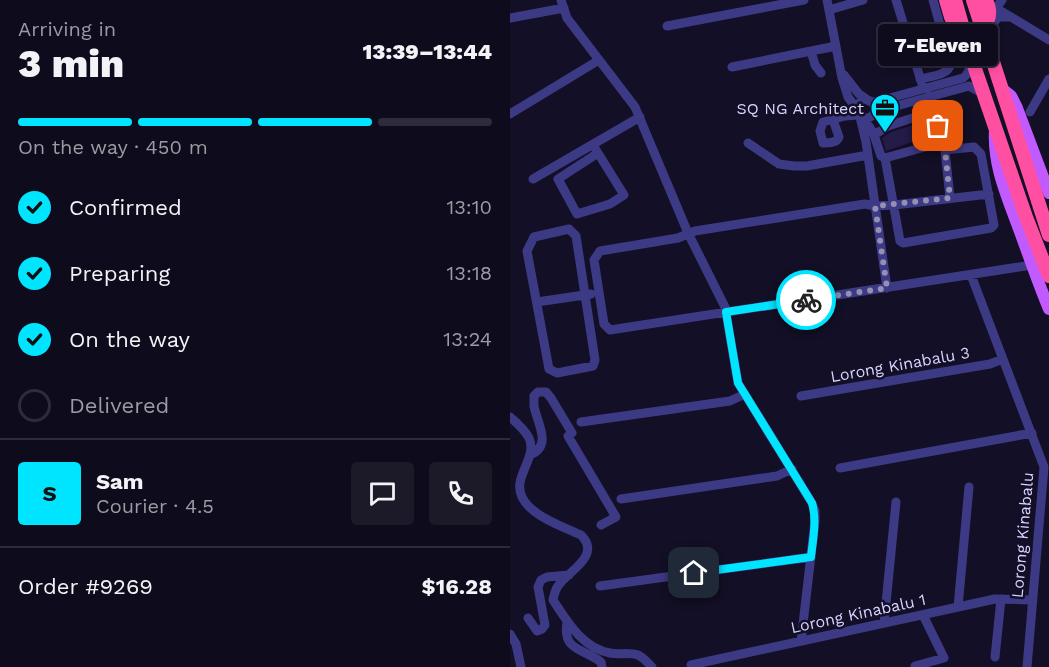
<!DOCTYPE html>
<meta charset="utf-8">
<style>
:root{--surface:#0e0b1c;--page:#1c1929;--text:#f1f3f6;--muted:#9b9ba3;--line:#2e2b3b;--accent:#00e5ff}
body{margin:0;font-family:"Work Sans",sans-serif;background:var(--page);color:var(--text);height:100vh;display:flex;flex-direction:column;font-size:22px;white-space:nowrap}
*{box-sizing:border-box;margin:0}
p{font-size:20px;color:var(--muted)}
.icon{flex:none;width:33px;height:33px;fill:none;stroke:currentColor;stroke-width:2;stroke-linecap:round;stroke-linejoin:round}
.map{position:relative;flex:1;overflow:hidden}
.drawer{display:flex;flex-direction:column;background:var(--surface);width:510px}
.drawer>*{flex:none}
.pin{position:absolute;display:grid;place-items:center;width:51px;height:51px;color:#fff;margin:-26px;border-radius:12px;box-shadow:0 3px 9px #0006}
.courier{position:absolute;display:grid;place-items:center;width:60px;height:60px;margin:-30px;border:4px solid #00e5ff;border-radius:50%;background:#fff;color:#222;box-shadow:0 2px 8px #0007}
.bubble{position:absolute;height:42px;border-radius:6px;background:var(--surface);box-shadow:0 3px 9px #0003,0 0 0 2px var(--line);font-size:20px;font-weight:800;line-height:42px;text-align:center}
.head em{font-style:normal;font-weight:800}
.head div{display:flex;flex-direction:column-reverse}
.head{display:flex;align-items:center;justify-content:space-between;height:102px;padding:0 18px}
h1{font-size:39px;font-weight:800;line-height:45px}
.bar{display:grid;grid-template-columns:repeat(4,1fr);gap:9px 6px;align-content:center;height:72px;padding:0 18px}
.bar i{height:8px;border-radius:4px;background:var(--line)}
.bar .active{background:var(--accent)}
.bar p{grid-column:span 4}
.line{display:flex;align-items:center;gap:15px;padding:0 18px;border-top:2px solid var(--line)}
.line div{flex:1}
.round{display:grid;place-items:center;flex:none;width:63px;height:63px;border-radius:6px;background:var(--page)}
ol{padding:0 18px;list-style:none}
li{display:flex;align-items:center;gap:18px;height:66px}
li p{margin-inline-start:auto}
li .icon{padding:6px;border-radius:50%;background:var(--accent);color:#111;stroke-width:4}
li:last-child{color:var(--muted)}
li i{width:33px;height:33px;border:3px solid var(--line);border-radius:50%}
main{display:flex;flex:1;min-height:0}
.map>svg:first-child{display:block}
.building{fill:#241b47}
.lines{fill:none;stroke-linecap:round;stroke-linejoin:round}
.minor{stroke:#3d3a85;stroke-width:9}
.major{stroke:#c25bff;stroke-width:12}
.highway{stroke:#ff4fa3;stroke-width:14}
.highway-bridge{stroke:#ff4fa3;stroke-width:14}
.done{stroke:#948fb3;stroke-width:6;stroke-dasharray:0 10.8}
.route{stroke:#00e5ff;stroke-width:8}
.labels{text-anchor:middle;stroke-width:5;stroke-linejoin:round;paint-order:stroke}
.poi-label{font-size:16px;fill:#d9d4ff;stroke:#130f26;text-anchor:end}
.street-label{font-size:16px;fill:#d9d4ff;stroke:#130f26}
</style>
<main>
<section class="drawer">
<div class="head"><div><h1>3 min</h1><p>Arriving in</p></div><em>13:39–13:44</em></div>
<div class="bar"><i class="active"></i><i class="active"></i><i class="active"></i><i></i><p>On the way · 450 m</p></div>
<ol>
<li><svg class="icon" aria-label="check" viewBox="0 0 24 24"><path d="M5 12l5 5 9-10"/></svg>Confirmed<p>13:10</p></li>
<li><svg class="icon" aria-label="check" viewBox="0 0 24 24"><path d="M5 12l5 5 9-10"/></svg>Preparing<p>13:18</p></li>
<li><svg class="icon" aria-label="check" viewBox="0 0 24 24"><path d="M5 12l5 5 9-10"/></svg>On the way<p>13:24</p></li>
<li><i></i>Delivered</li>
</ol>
<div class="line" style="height:108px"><b class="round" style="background:var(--accent);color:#111">S</b><div><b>Sam</b><p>Courier · 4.5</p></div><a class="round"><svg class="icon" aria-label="chat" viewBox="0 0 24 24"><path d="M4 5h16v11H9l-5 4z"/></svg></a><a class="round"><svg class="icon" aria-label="phone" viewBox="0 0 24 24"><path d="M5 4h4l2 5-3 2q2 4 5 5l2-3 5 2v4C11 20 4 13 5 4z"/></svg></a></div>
<div class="line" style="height:78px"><div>Order #9269</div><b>$16.28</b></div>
</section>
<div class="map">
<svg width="539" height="667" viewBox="0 0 539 667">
<rect width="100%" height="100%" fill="#130f26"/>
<!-- building -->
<path class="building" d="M419,120l4,15 -47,16 -4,-13 9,-6z"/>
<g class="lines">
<!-- minor -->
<path class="minor" d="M51,0l6,18 68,89 53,126 37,74 13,76 74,120 3,8v10l-14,120
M317,0l15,78 6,19 8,11
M386,0l26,84
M492,0l-6,8 53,32
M319,10l34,-10
M0,18l54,-10
M157,26l137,-26
M480,42c0,-10 1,-17 8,-25h13
M301,51l4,14 6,8
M222,67l104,-21
M334,75l15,19 10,7
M410,79c11,-3 27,-3 31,-15l-18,-64
M419,96l16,54 5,48
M347 109a9 9 0 1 1 18 0a9 9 0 1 1-18 0Z
M361,102l8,-1 84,-23c6,-4 7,-10 9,-17
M520,112l19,-33
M0,114l89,-54
M364,114l8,-4 87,-24 15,8
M350,117l6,25 21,146
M323,120l6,17c-2,6 -10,6 -16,6l-3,-12 3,-9 22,-6 13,-1
M359,126l5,9 7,21 4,2
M364,135l14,-9 46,-15
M238,143l31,21 15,2h13l61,-11
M83,145l31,50 -14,9 -33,10 -19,-35 40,-26
M375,158l15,83 3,2 88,-15 3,-3 -13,-71 -7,-7 -29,3
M375,158l58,-16
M23,179l107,-62
M479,194l-95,11 -19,1 -10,-2 -170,27 -17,7 -78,13 -6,9 10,64 6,6 422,-65
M59,229l7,7 19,124 -2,6 -36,7 -8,-4 -22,-118 7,-14z
M461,275l73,192 -17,200
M27,302l54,-8
M291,396l189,-32 13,-5
M0,417c7,6 15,13 19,21 9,20 -17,39 -7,59 9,19 41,30 59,38 21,21 -13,36 -23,51 -3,4 -4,9 -5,14 14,21 29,48 57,53 9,2 19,-1 28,2 5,2 10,8 14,12
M71,422l149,-21 15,-7
M20,455c23,-9 7,-32 4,-49 0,-3 0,-7 0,-10l4,-4h8l5,6 21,35 -4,3 48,81 -15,8
M330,468l192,-35
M111,499l156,-23 15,-7
M90,586l211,-29
M448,607l11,-120
M18,618l9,13 5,-2 3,-4 -7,-38 3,-7 6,-3 22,-2
M57,622c-5,29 16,26 34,40l1,5
M374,623l12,-121
M0,634l6,10 5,23
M485,657l6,-58
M181,665l304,-66 37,1
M405,666l29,-8 -21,-43"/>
<!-- major -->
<path class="major" d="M492,89l9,7 6,12 32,85
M485,130c-2,33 10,61 21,91 11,29 21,59 33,88"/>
<!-- highway -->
<path class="highway" d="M445,0l17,60 54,157 23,59
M463,0c26,78 50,157 76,235"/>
<!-- highway-bridge -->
<path class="highway-bridge" d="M436,0l5,17 4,9c14,7 36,4 34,-16 0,-4 -2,-7 -3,-10"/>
</g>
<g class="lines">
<!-- done -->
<path class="done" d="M296,300l81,-12 -12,-82 75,-8 -5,-48 -7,-24"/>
<!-- route -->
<path class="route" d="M184,573l117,-16c2,-18 6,-37 1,-54l-74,-120 -12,-71 80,-12"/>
</g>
<!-- icons -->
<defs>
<g id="office-pin" transform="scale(1.5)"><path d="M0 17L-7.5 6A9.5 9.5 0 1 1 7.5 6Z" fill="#00e5ff" stroke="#130f26"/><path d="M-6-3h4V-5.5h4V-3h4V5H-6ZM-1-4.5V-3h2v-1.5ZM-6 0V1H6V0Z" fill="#111"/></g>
</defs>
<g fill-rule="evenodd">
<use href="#office-pin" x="375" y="108"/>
</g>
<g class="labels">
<!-- poi labels -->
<g class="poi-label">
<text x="354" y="114">SQ NG Architect</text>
</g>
<!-- street labels -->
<g class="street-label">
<text transform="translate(390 364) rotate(-10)" y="6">Lorong Kinabalu 3</text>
<text transform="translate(512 535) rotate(-85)" y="6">Lorong Kinabalu</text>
<text transform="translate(348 613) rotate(-12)" y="6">Lorong Kinabalu 1</text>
</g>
</g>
</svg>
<div class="pin" style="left:428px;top:126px;background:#ea580c"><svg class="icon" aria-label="bag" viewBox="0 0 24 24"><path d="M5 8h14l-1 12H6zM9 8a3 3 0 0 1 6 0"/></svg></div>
<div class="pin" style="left:184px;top:573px;background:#1f2937"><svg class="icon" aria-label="home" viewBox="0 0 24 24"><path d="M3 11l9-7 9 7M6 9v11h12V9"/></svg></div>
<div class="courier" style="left:296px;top:300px"><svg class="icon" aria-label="bike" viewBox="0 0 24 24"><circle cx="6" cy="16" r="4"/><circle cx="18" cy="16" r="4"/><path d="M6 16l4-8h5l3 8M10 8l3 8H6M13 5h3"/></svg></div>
<div class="bubble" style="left:368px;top:24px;width:120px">7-Eleven</div>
</div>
</main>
